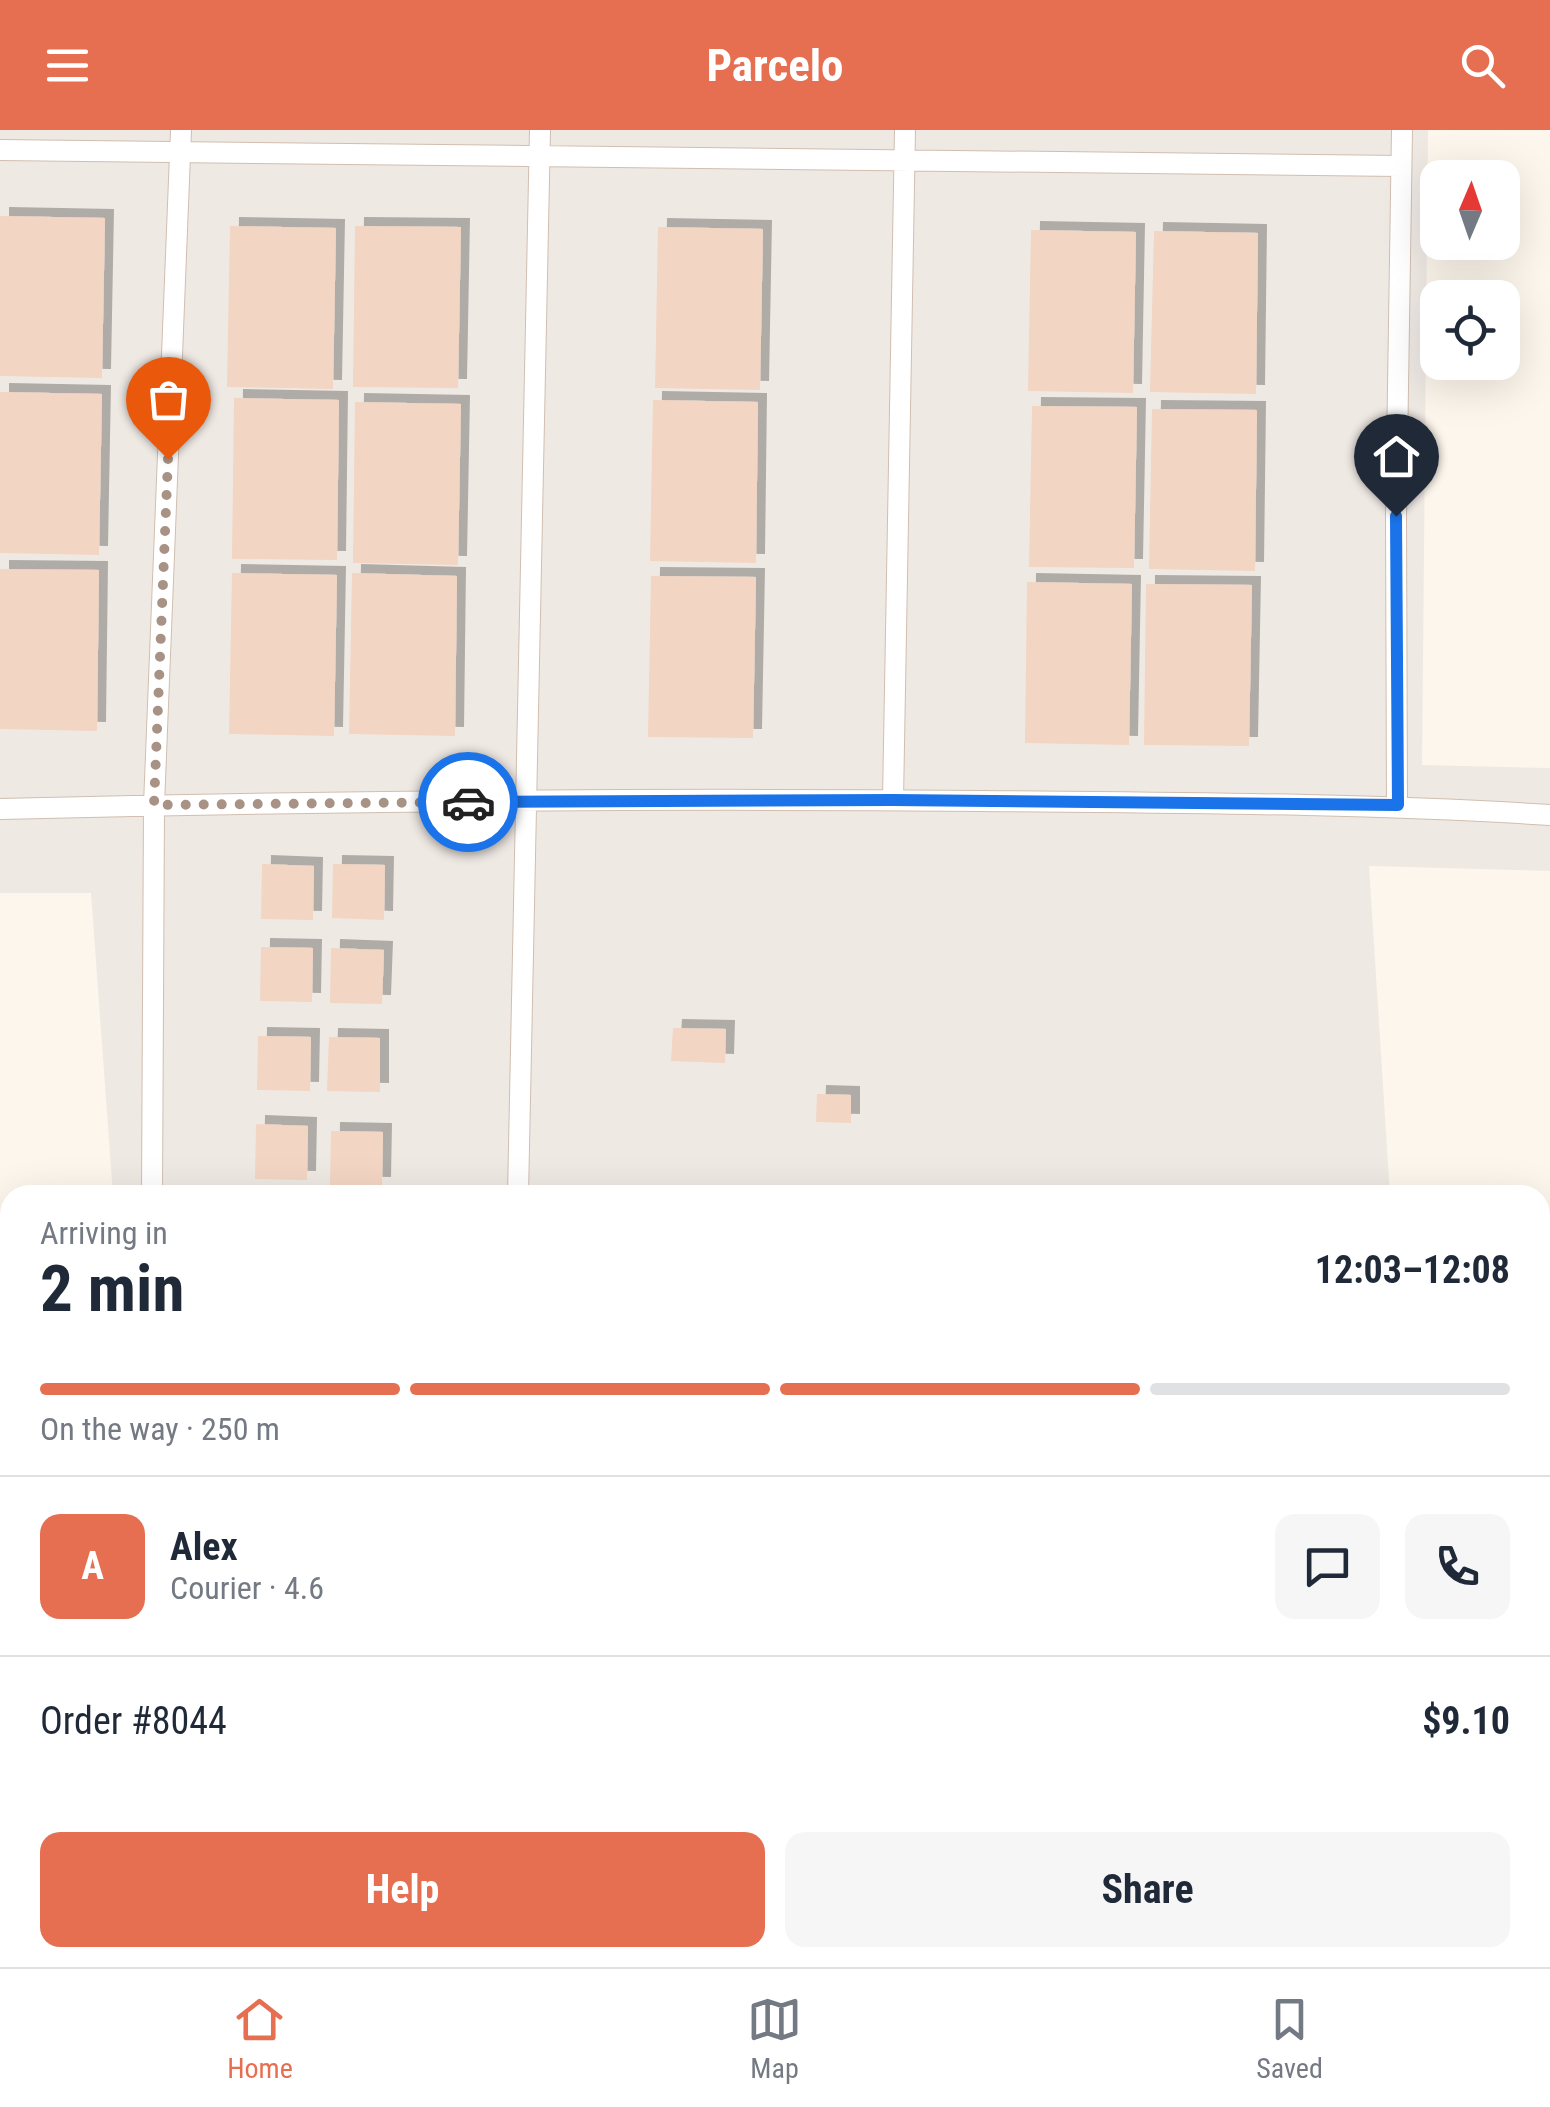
<!DOCTYPE html>
<meta charset="utf-8">
<style>
:root{--surface:#fff;--page:#f6f6f7;--text:#1f2937;--muted:#747a83;--line:#e0e1e3;--accent:#e76f51}
body{margin:0;font-family:"Roboto Condensed",sans-serif;background:var(--page);color:var(--text);height:100vh;display:flex;flex-direction:column;font-size:38px;white-space:nowrap}
*{box-sizing:border-box;margin:0}
p{font-size:32px;color:var(--muted)}
.icon{flex:none;width:55px;height:55px;fill:none;stroke:currentColor;stroke-width:2;stroke-linecap:round;stroke-linejoin:round}
.map{position:relative;flex:1;overflow:hidden}
.sheet{position:absolute;left:0px;top:1055px;width:1550px;height:782px;display:flex;flex-direction:column;background:var(--surface);border-radius:30px 30px 0 0;box-shadow:0 10px 40px #0002}
.sheet>*{flex:none}
.needle{width:65px;rotate:2deg}
.tools{position:absolute;left:1420px;top:30px;display:grid;gap:20px}
.tools a{display:grid;place-items:center;width:100px;height:100px;border-radius:20px;background:var(--surface);box-shadow:0 10px 40px #0002;font-size:50px}
.pin{position:absolute;display:grid;place-items:center;width:85px;height:85px;color:#fff;margin:-102px -42px;border-radius:50% 50% 50% 0;rotate:-45deg;box-shadow:0 0 10px #0007}
.pin .icon{rotate:45deg}
.courier{position:absolute;display:grid;place-items:center;width:100px;height:100px;margin:-50px;border:8px solid #1a73e8;border-radius:50%;background:#fff;color:#222;box-shadow:0 2px 12px #0007}
.head em{font-style:normal;font-weight:700}
.head div{display:flex;flex-direction:column-reverse}
.head{display:flex;align-items:center;justify-content:space-between;height:170px;padding:0 40px}
h1{font-size:65px;font-weight:700;line-height:75px}
.bar{display:grid;grid-template-columns:repeat(4,1fr);gap:15px 10px;align-content:center;height:120px;padding:0 40px}
.bar i{height:12px;border-radius:8px;background:var(--line)}
.bar .selected{background:var(--accent)}
.bar p{grid-column:span 4}
.line{display:flex;align-items:center;gap:25px;padding:0 40px;border-top:2px solid var(--line)}
.line div{flex:1}
.round{display:grid;place-items:center;flex:none;width:105px;height:105px;border-radius:20px;background:var(--page)}
.primary-button{display:flex;gap:20px;margin-top:auto;padding:20px 40px}
.primary-button a{flex:1;height:115px;border-radius:20px;background:var(--accent);color:#fff;font-size:40px;font-weight:700;line-height:115px;text-align:center}
.primary-button a+a{background:var(--page);color:var(--text)}
header{display:flex;justify-content:space-between;align-items:center;height:130px;padding:0 40px;background:var(--accent);color:#fff;font-size:45px;font-weight:700}
.tabs{display:flex;justify-content:space-around;align-items:center;height:140px;border-top:2px solid var(--line);background:var(--surface);font-size:28px;color:var(--muted)}
.tabs a{display:grid;justify-items:center;gap:5px}
.tabs .selected{color:var(--accent)}
.map>svg:first-child{display:block}
.industrial{fill:#efe9e4}
.lines{fill:none;stroke-linecap:round;stroke-linejoin:round}
.river{stroke:#bfe3e8;stroke-width:60}
.building{fill:#f3d5c3;filter:url(#shadow)}
.service-casing{stroke:#d1beb0;stroke-width:22}
.trunk-casing{stroke:#dad1cd;stroke-width:58}
.service{stroke:#fff;stroke-width:20}
.trunk{stroke:#f9c8a4;stroke-width:55}
.done{stroke:#a89285;stroke-width:10;stroke-dasharray:0 18}
.route{stroke:#1a73e8;stroke-width:12}
</style>
<header><svg class="icon" aria-label="menu" viewBox="0 0 24 24"><path d="M4 6h16M4 12h16M4 18h16"/></svg>Parcelo<svg class="icon" aria-label="search" viewBox="0 0 24 24"><circle cx="10" cy="10" r="6"/><path d="M15 15l6 6"/></svg></header>
<div class="map">
<svg width="1550" height="1837" viewBox="0 0 1550 1837">
<defs>
<filter id="shadow"><feDropShadow dx="9" dy="-9" stdDeviation="0" flood-color="#0004"/></filter>
</defs>
<rect width="100%" height="100%" fill="#fdf6ec"/>
<!-- industrial -->
<path class="industrial" d="M0,0h1428l-6,635 128,3v103l-181,-5 21,329h-1277l-22,-302h-91z"/>
<g class="lines">
<!-- river -->
<path class="river" d="M0,1244l10,4
M1365,1828l20,9"/>
</g>
<!-- building -->
<path class="building" d="M0,86l105,2 -3,160 -102,-2z
M230,96l106,2 -3,161 -106,-2z
M355,96l106,1 -3,161 -105,-1z
M658,97l105,2 -3,161 -105,-2z
M1031,100l105,2 -3,161 -105,-2z
M1154,101l104,2 -2,161 -106,-2z
M0,262l102,2 -3,161 -99,-2z
M234,268l105,2 -2,160 -105,-1z
M653,270l105,2 -2,161 -106,-2z
M355,272l106,2 -3,161 -105,-2z
M1032,276l105,1 -3,161 -105,-1z
M1152,279l105,1 -2,161 -106,-2z
M0,439l99,1 -2,161 -97,-2z
M232,443l105,2 -3,161 -105,-2z
M352,443l105,3 -2,160 -106,-2z
M651,446l105,1 -3,161 -105,-1z
M1027,452l105,2 -3,161 -104,-2z
M1146,454l106,1 -3,161 -105,-1z
M262,734l52,2 -1,54 -52,-1z
M333,734l52,1 -1,55 -52,-2z
M261,817l52,1 -1,54 -52,-1z
M331,818l53,2 -2,54 -52,-1z
M673,898l53,1 -1,34 -54,-2z
M258,906l53,1 -1,54 -53,-1z
M329,907l51,1v54l-53,-1z
M817,964l34,1v28l-35,-1z
M256,994l52,2 -1,54 -52,-1z
M331,1001l52,1 -1,54 -52,-1z
M0,1396l10,3v28l-4,11 -6,-2z"/>
<g class="lines">
<!-- service casing -->
<g class="service-casing">
<path id="service" d="M0,20l1401,16
M893,670l12,-670
M1397,675l-1,-289 6,-386
M0,679c327,-8 654,-11 982,-8 189,2 379,2 568,14
M152,1065l2,-390 27,-675
M518,1065l22,-1065"/>
</g>
<!-- trunk casing -->
<g class="trunk-casing">
<path id="trunk" d="M1548,1837l2,-4"/>
</g>
<!-- service -->
<use href="#service" class="service"/>
<!-- trunk -->
<use href="#trunk" class="trunk"/>
</g>
<g class="lines">
<!-- done -->
<path class="done" d="M168,329l-14,346 314,-3"/>
<!-- route -->
<path class="route" d="M468,672l425,-2 505,5 -2,-289"/>
</g>
</svg>
<div class="tools">
<a><svg class="needle" viewBox="-14 -14 28 28"><path d="M0-13l5 13h-10z" fill="#e53935"/><path d="M0 13l5-13h-10z" fill="#747a83"/></svg></a>
<a><svg class="icon" aria-label="locate" viewBox="0 0 24 24"><circle cx="12" cy="12" r="6"/><path d="M12 2v4M12 18v4M2 12h4M18 12h4"/></svg></a>
</div>
<div class="pin" style="left:168px;top:329px;background:#ea580c"><svg class="icon" aria-label="bag" viewBox="0 0 24 24"><path d="M5 8h14l-1 12H6zM9 8a3 3 0 0 1 6 0"/></svg></div>
<div class="pin" style="left:1396px;top:386px;background:#1f2937"><svg class="icon" aria-label="home" viewBox="0 0 24 24"><path d="M3 11l9-7 9 7M6 9v11h12V9"/></svg></div>
<div class="courier" style="left:468px;top:672px"><svg class="icon" aria-label="car" viewBox="0 0 24 24"><path d="M5 17H2v-5l4-1 3-4h7l3 4 3 1v5h-3M9 17h6M6 11h13"/><circle cx="7" cy="17" r="2"/><circle cx="17" cy="17" r="2"/></svg></div>
<section class="sheet">
<div class="head"><div><h1>2 min</h1><p>Arriving in</p></div><em>12:03–12:08</em></div>
<div class="bar"><i class="selected"></i><i class="selected"></i><i class="selected"></i><i></i><p>On the way · 250 m</p></div>
<div class="line" style="height:180px"><b class="round" style="background:var(--accent);color:#fff">A</b><div><b>Alex</b><p>Courier · 4.6</p></div><a class="round"><svg class="icon" aria-label="chat" viewBox="0 0 24 24"><path d="M4 5h16v11H9l-5 4z"/></svg></a><a class="round"><svg class="icon" aria-label="phone" viewBox="0 0 24 24"><path d="M5 4h4l2 5-3 2q2 4 5 5l2-3 5 2v4C11 20 4 13 5 4z"/></svg></a></div>
<div class="line" style="height:130px"><div>Order #8044</div><b>$9.10</b></div>
<div class="primary-button"><a>Help</a><a>Share</a></div>
</section>
</div>
<nav class="tabs">
<a class="selected"><svg class="icon" aria-label="home" viewBox="0 0 24 24"><path d="M3 11l9-7 9 7M6 9v11h12V9"/></svg>Home</a>
<a><svg class="icon" aria-label="map" viewBox="0 0 24 24"><path d="M3 6l6-2 6 2 6-2v14l-6 2-6-2-6 2zM9 4v14M15 6v14"/></svg>Map</a>
<a><svg class="icon" aria-label="saved" viewBox="0 0 24 24"><path d="M7 4h10v16l-5-4-5 4z"/></svg>Saved</a>
</nav>
